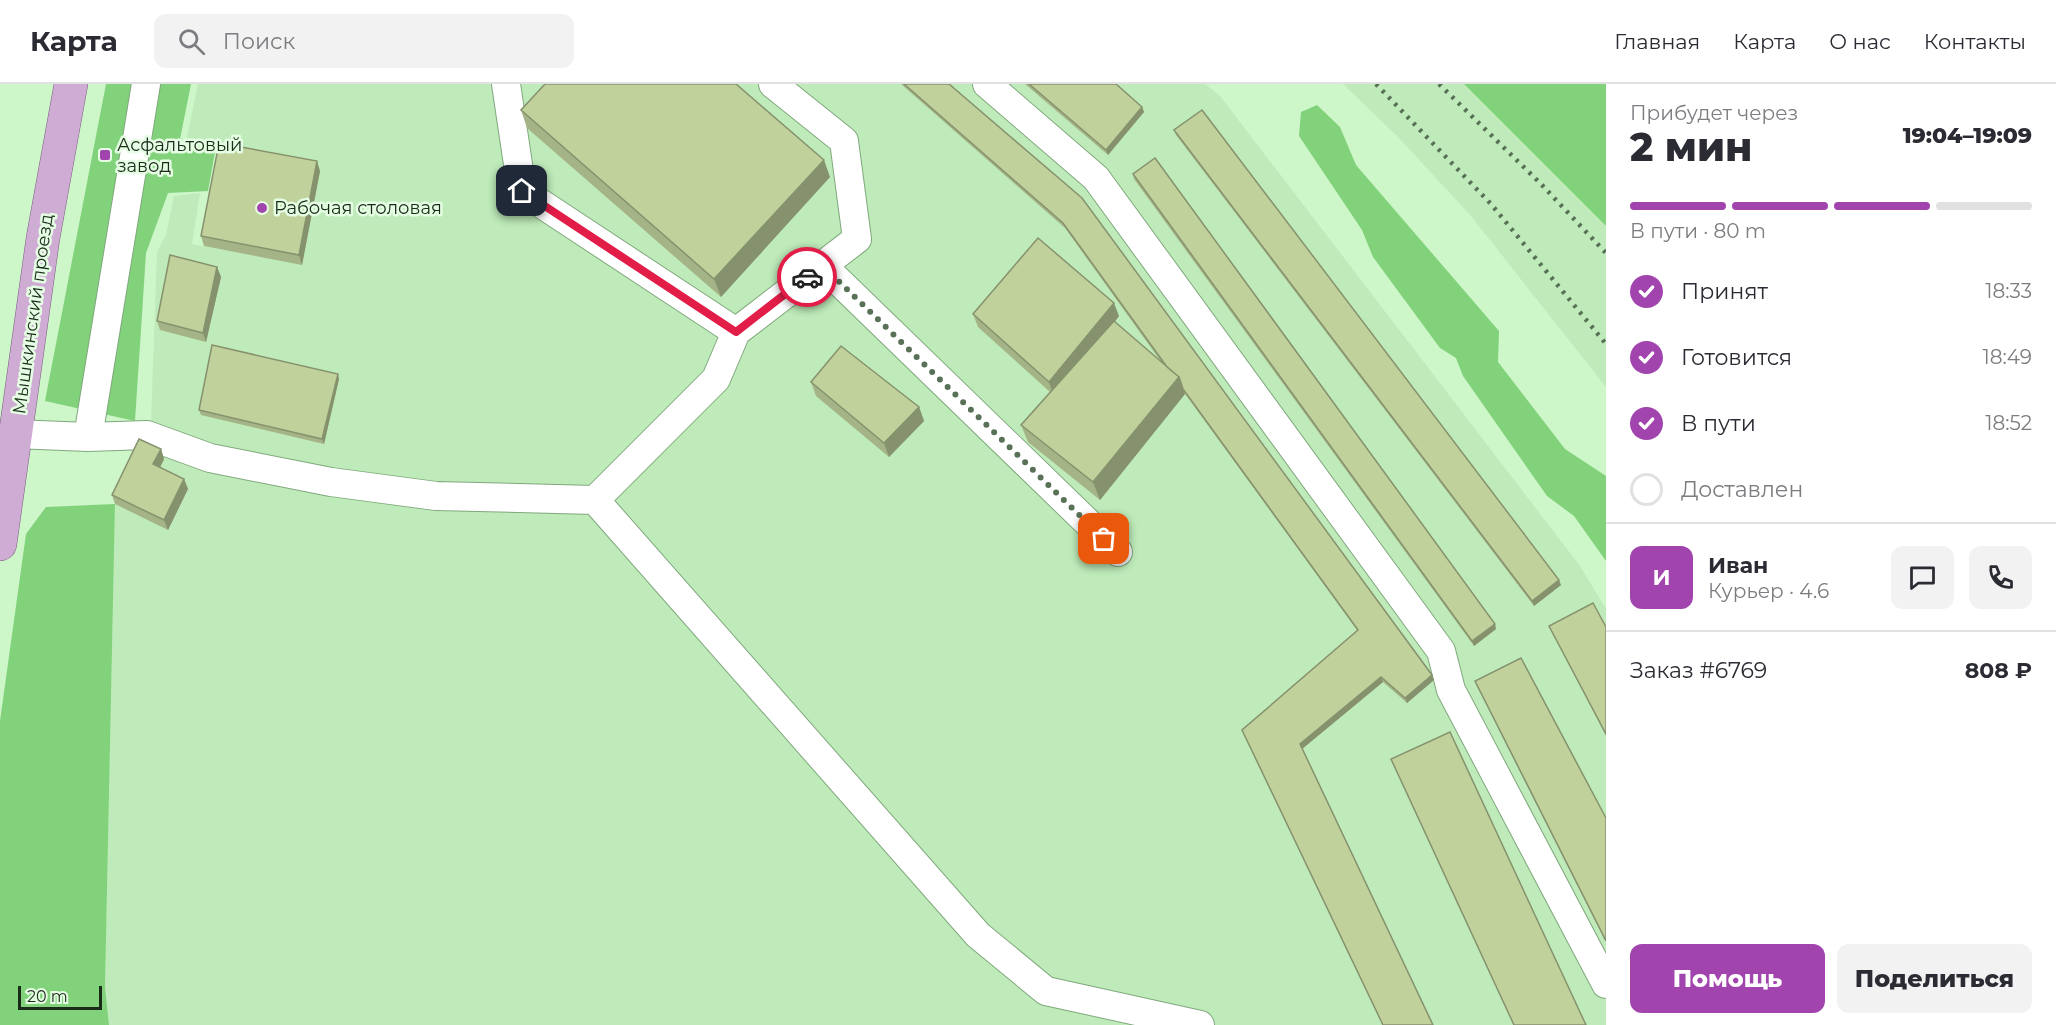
<!DOCTYPE html>
<html lang="ru">
<meta charset="utf-8">
<style>
:root{--surface:#fff;--page:#f2f2f3;--text:#2b2b33;--muted:#7c7c81;--line:#e1e1e2;--accent:#a144ae}
body{margin:0;font-family:Montserrat,sans-serif;background:var(--page);color:var(--text);height:100vh;display:flex;flex-direction:column;font-size:22px;white-space:nowrap}
*{box-sizing:border-box;margin:0}
p{font-size:20px;color:var(--muted)}
.icon{flex:none;width:33px;height:33px;fill:none;stroke:currentColor;stroke-width:2;stroke-linecap:round;stroke-linejoin:round}
.map{position:relative;flex:1;overflow:hidden}
.panel{display:flex;flex-direction:column;background:var(--surface);width:450px}
.panel>*{flex:none}
.scale{position:absolute;left:18px;bottom:15px;width:84px;box-sizing:border-box;padding-left:6px;border:3px solid #1b2b1a;border-top:0;font-size:16px;line-height:21px;white-space:nowrap;color:#1b2b1a;-webkit-text-stroke:4px #e5fee3;paint-order:stroke}
.pin{position:absolute;display:grid;place-items:center;width:51px;height:51px;color:#fff;margin:-26px;border-radius:12px;box-shadow:0 3px 9px #0006}
.courier{position:absolute;display:grid;place-items:center;width:60px;height:60px;margin:-30px;border:4px solid #e11d48;border-radius:50%;background:#fff;color:#222;box-shadow:0 2px 8px #0007}
.headline em{font-style:normal;font-weight:800}
.headline div{display:flex;flex-direction:column-reverse}
.headline{display:flex;align-items:center;justify-content:space-between;height:102px;padding:0 24px}
h1{font-size:39px;font-weight:800;line-height:45px}
.bar{display:grid;grid-template-columns:repeat(4,1fr);gap:9px 6px;align-content:center;height:72px;padding:0 24px}
.bar i{height:8px;border-radius:4px;background:var(--line)}
.bar .active{background:var(--accent)}
.bar p{grid-column:span 4}
.line{display:flex;align-items:center;gap:15px;padding:0 24px;border-top:2px solid var(--line)}
.line div{flex:1}
.round{display:grid;place-items:center;flex:none;width:63px;height:63px;border-radius:12px;background:var(--page)}
ol{padding:0 24px;list-style:none}
li{display:flex;align-items:center;gap:18px;height:66px}
li p{margin-inline-start:auto}
li .icon{padding:6px;border-radius:50%;background:var(--accent);color:#fff;stroke-width:4}
li:last-child{color:var(--muted)}
li i{width:33px;height:33px;border:3px solid var(--line);border-radius:50%}
.button{display:flex;gap:12px;margin-top:auto;padding:12px 24px}
.button a{flex:1;height:69px;border-radius:12px;background:var(--accent);color:#fff;font-size:24px;font-weight:800;line-height:69px;text-align:center}
.button a+a{background:var(--page);color:var(--text)}
header{display:flex;align-items:center;gap:36px;box-sizing:border-box;height:84px;padding:0 30px;background:var(--surface);border-bottom:2px solid var(--line)}
header strong{font-size:28px}
nav{display:flex;gap:33px;margin-inline-start:auto;font-size:21px}
.search{width:420px;height:54px;background:var(--page);display:flex;align-items:center;gap:15px;box-sizing:border-box;padding:0 21px;border-radius:12px;color:var(--muted);font-size:22px}
main{display:flex;flex:1;min-height:0}
.map>svg:first-child{display:block}
.built{fill:#beebb9}
.green{fill:#81d27b}
.lines{fill:none;stroke-linecap:round;stroke-linejoin:round}
.minor-casing{stroke:#81a87e;stroke-width:30}
.major-casing{stroke:#7b5b80;stroke-width:34}
.minor{stroke:#fff;stroke-width:28}
.major{stroke:#cfacd4;stroke-width:33}
.rail{stroke:#587156;stroke-width:4.5;stroke-dasharray:3 6;stroke-linecap:butt}
.wall{fill:#a5b486}
.shaded-wall{fill:#86926d}
.building{fill:#c0d19c;stroke:#86926d;stroke-width:1.5}
.done{stroke:#597257;stroke-width:6;stroke-dasharray:0 10.8}
.route{stroke:#e11d48;stroke-width:8}
.poi-dot{fill:#a144ae;stroke:#e5fee3;stroke-width:2}
.labels{text-anchor:middle;stroke-width:5;stroke-linejoin:round;paint-order:stroke}
.poi-label{font-size:18px;fill:#1b2b1a;stroke:#e5fee3;text-anchor:start}
.street-label{font-size:18px;fill:#1b2b1a;stroke:#e5fee3}
</style>
<header>
<strong>Карта</strong>
<div class="search"><svg class="icon" aria-label="search" viewBox="0 0 24 24"><circle cx="10" cy="10" r="6"/><path d="M15 15l6 6"/></svg>Поиск</div>
<nav><a>Главная</a><a>Карта</a><a>О нас</a><a>Контакты</a></nav>
</header>
<main>
<div class="map">
<svg width="1606" height="941" viewBox="0 0 1606 941">
<rect width="100%" height="100%" fill="#cdf6c9"/>
<!-- built -->
<path class="built" d="M198,0h1007l15,12 360,470 26,43v416h-1497l-4,-38 10,-483 27,-56 9,-25 6,-171 9,-17 8,-39 26,-3 -8,51 110,20 -88,-122 -29,5z
M1343,0h121l142,142v161l-135,-171 -72,-78z"/>
<!-- green -->
<path class="green" d="M106,0h85l-13,65 37,3 -7,39 -40,2 -22,60 -11,168 -90,-20z
M1464,0h142v142z
M1317,21l23,22 16,38 143,166 -1,31 67,87 41,27v85l-32,-45 -27,-20 -84,-120 -7,-18 -16,-10 -67,-91 -11,-27 -63,-94 2,-24z
M115,420l-10,483 4,38h-109v-304l26,-187 20,-27z"/>
<g class="lines">
<!-- minor casing -->
<g class="minor-casing">
<path id="minor" d="M506,0l16,107 214,141 121,-93 -13,-98 -71,-57
M987,0l109,94 345,473 10,39 155,294
M822,181l296,287
M15,350l73,3 58,-353
M88,353l59,-2 63,23 121,24 105,14 159,4 121,-121 20,-47
M595,416l383,435 68,56 154,34"/>
</g>
<!-- major casing -->
<g class="major-casing">
<path id="major" d="M0,460l43,-306 28,-154"/>
</g>
<!-- minor -->
<use href="#minor" class="minor"/>
<!-- major -->
<use href="#major" class="major"/>
<!-- rail -->
<path class="rail" d="M1376,0l115,120 115,140
M1439,0l102,100 65,69"/>
</g>
<!-- wall -->
<path class="wall" d="M901,0h48l133,114 352,482 -27,23 -24,-21 -81,67 131,276h-50l-141,-295 115,-100 -172,-236 -85,106 -72,-58 -7,-17 29,-33 -72,-65 -5,-13 146,2 -4,6 47,41 -97,-135z
M1025,0h91l26,23 2,5 -36,43z
M521,26l309,67 -109,120 -194,-169z
M1174,46l387,455 -27,21 -358,-471z
M320,87l-18,94 -98,-19 -3,-10z
M1133,90l363,455 -22,17 -340,-467z
M217,183l4,10 -15,65 -46,-12 -3,-9z
M339,295l-15,65 -123,-29 -2,-5z
M811,298l108,25 5,14 -35,36 -73,-61z
M161,365l3,10 -4,8 24,12 4,10 -20,41 -53,-26 -3,-9z
M1549,542l57,1v109l-55,-106z
M1475,597l131,137v124l-129,-256z"/>
<!-- shaded-wall -->
<path class="shaded-wall" d="M1142,23l2,5 -36,43 -2,-5z
M824,76l6,17 -109,120 -7,-18z
M317,77l3,10 -18,94 -3,-10z
M217,183l4,10 -15,65 -3,-9z
M1114,219l5,13 -65,80 -5,-14z
M338,290l1,5 -15,65 -2,-5z
M1179,293l6,17 -85,106 -7,-18z
M919,323l5,14 -35,36 -5,-14z
M161,365l3,10 -7,15 -4,-10z
M184,395l4,10 -20,41 -4,-10z
M1559,496l2,5 -27,21 -2,-5z
M1495,540l1,5 -22,17 -2,-5z
M1432,591l2,5 -27,23 -2,-5z
M1381,593l2,5 -81,67 -2,-5z"/>
<!-- building -->
<path class="building" d="M545,0h191l88,76 -110,119 -193,-169z
M904,0h45l133,114 350,477 -27,23 -24,-21 -81,67 133,281h-50l-141,-295 116,-100 -175,-241 -4,-12 -12,-10 -104,-144z
M1029,0h87l26,23 -36,43z
M1202,26l357,470 -27,21 -358,-471z
M219,59l98,18 -18,94 -98,-19z
M1155,74l340,466 -23,17 -339,-467z
M1038,154l76,65 -65,79 -76,-68z
M170,171l47,12 -14,66 -46,-12z
M1114,237l65,56 -86,105 -72,-57z
M212,261l126,29 -16,65 -123,-29z
M841,262l78,61 -35,36 -73,-61z
M139,355l22,10 -8,15 31,15 -20,41 -52,-25z
M1593,519l13,24v107l-57,-108z
M1521,574l85,160v123l-131,-260z
M1450,648l136,293h-72l-123,-266z"/>
<g class="lines">
<!-- done -->
<path class="done" d="M807,193l15,-12 282,274"/>
<!-- route -->
<path class="route" d="M522,107l214,141 71,-55"/>
</g>
<!-- markers -->
<g class="poi-dot">
<rect x="99" y="65" width="12" height="12" rx="3"/>
<circle cx="262" cy="124" r="6"/>
</g>
<g class="labels">
<!-- poi labels -->
<g class="poi-label">
<text x="117" y="67">Асфальтовый<tspan x="117" dy="21">завод</tspan></text>
<text x="274" y="130">Рабочая столовая</text>
</g>
<!-- street labels -->
<g class="street-label">
<text transform="translate(33 230) rotate(-82)" y="6">Мышкинский проезд</text>
</g>
</g>
</svg>
<div class="scale">20 m</div>
<div class="pin" style="left:1104px;top:455px;background:#ea580c"><svg class="icon" aria-label="bag" viewBox="0 0 24 24"><path d="M5 8h14l-1 12H6zM9 8a3 3 0 0 1 6 0"/></svg></div>
<div class="pin" style="left:522px;top:107px;background:#1f2937"><svg class="icon" aria-label="home" viewBox="0 0 24 24"><path d="M3 11l9-7 9 7M6 9v11h12V9"/></svg></div>
<div class="courier" style="left:807px;top:193px"><svg class="icon" aria-label="car" viewBox="0 0 24 24"><path d="M5 17H2v-5l4-1 3-4h7l3 4 3 1v5h-3M9 17h6M6 11h13"/><circle cx="7" cy="17" r="2"/><circle cx="17" cy="17" r="2"/></svg></div>
</div>
<section class="panel">
<div class="headline"><div><h1>2 мин</h1><p>Прибудет через</p></div><em>19:04–19:09</em></div>
<div class="bar"><i class="active"></i><i class="active"></i><i class="active"></i><i></i><p>В пути · 80 m</p></div>
<ol>
<li><svg class="icon" aria-label="check" viewBox="0 0 24 24"><path d="M5 12l5 5 9-10"/></svg>Принят<p>18:33</p></li>
<li><svg class="icon" aria-label="check" viewBox="0 0 24 24"><path d="M5 12l5 5 9-10"/></svg>Готовится<p>18:49</p></li>
<li><svg class="icon" aria-label="check" viewBox="0 0 24 24"><path d="M5 12l5 5 9-10"/></svg>В пути<p>18:52</p></li>
<li><i></i>Доставлен</li>
</ol>
<div class="line" style="height:108px"><b class="round" style="background:var(--accent);color:#fff">И</b><div><b>Иван</b><p>Курьер · 4.6</p></div><a class="round"><svg class="icon" aria-label="chat" viewBox="0 0 24 24"><path d="M4 5h16v11H9l-5 4z"/></svg></a><a class="round"><svg class="icon" aria-label="phone" viewBox="0 0 24 24"><path d="M5 4h4l2 5-3 2q2 4 5 5l2-3 5 2v4C11 20 4 13 5 4z"/></svg></a></div>
<div class="line" style="height:78px"><div>Заказ #6769</div><b>808 ₽</b></div>
<div class="button"><a>Помощь</a><a>Поделиться</a></div>
</section>
</main>
